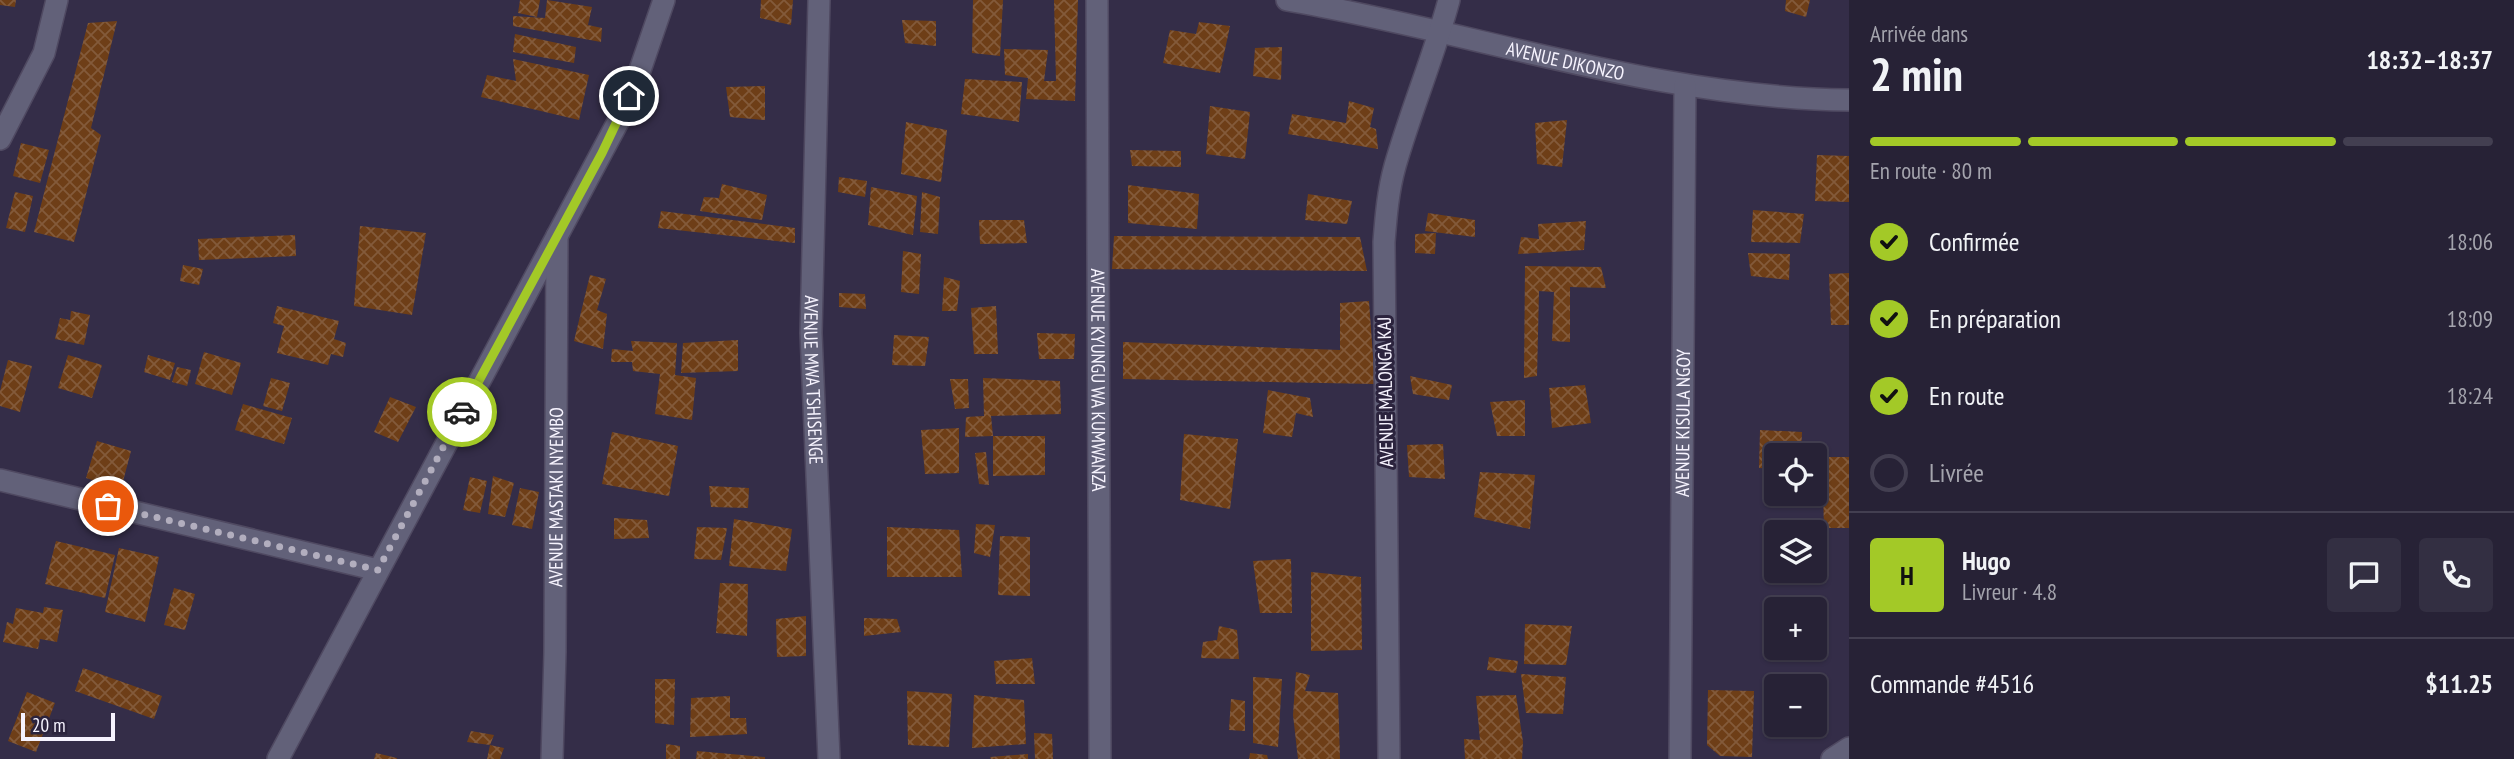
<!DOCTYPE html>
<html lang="fr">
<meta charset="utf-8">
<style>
:root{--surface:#272236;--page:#332f42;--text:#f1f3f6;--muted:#a4a4ad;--line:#433f51;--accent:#a3c927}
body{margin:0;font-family:"PT Sans Narrow",sans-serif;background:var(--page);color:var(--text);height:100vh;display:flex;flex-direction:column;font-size:26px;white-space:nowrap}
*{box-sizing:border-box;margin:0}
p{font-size:23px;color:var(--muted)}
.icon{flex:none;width:38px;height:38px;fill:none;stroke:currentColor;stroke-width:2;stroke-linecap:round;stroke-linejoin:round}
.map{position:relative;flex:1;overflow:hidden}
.sheet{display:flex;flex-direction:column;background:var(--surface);width:665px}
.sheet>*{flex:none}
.controls{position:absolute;left:1764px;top:443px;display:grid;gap:14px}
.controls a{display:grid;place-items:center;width:63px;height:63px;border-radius:7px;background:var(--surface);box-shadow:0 2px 5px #0004,0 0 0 2px var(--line);font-size:35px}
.scale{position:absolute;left:21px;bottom:18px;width:94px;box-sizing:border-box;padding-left:7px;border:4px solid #f6f3fe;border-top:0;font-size:19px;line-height:24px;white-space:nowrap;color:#f6f3fe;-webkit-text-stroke:5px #2b233d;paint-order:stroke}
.pin{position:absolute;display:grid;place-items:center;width:60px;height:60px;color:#fff;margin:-30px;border:4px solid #fff;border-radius:50%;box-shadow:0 2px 7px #0007}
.courier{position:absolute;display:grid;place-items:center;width:70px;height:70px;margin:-35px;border:5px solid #a3c927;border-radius:50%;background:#fff;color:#222;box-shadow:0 2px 9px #0007}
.overview em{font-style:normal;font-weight:600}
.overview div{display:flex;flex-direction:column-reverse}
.overview{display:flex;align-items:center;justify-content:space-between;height:119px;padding:0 21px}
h1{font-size:46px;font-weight:600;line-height:52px}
.bar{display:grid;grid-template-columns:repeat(4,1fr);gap:10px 7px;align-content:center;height:84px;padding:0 21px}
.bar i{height:9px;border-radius:5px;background:var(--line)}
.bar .selected{background:var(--accent)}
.bar p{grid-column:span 4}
.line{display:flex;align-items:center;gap:18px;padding:0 21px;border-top:2px solid var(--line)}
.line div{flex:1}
.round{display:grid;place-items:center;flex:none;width:74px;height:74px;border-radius:7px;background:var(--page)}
ol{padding:0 21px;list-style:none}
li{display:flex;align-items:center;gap:21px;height:77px}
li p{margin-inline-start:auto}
li .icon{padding:7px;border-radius:50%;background:var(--accent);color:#111;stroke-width:4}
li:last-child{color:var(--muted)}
li i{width:38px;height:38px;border:4px solid var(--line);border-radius:50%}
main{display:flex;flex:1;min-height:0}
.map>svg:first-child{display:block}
.building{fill:url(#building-cross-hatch)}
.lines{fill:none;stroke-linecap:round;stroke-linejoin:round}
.minor-casing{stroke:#4f4961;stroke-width:24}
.minor{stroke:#626179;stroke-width:21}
.done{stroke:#b2aebe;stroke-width:7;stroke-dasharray:0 12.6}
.route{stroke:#a3c927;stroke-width:9}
.labels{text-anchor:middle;stroke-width:6;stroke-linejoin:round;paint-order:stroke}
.street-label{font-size:19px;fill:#f6f3fe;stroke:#2b233d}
</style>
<main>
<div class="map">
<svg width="1849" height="759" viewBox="0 0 1849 759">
<defs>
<pattern id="building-cross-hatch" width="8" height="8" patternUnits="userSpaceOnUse" patternTransform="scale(1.75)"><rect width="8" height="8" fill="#6e3e17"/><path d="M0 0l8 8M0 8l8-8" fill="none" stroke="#835a3a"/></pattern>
</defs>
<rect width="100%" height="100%" fill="#342d48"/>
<!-- building -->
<path class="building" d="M0,0h16l-1,7 -15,-2z
M520,0h20l-3,17 -19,-4z
M547,0l45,7 -4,18 14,3 -1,14 -88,-16v-10l32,2z
M761,0h32l-2,25 -31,-7z
M973,0h30l-3,56 -28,-3z
M1054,0h24l-3,101 -49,-2 2,-21 -23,-3 -1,-26 44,1 -4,31h12z
M1786,0h24l-4,17 -21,-6z
M902,20l34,1v25l-31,-3z
M117,21l-26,107 10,7 -27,107 -40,-10 54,-209z
M1199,22l31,4 -10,47 -57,-10 7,-33 26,4z
M515,34l61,13 -2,16 -61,-11z
M1282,47l-1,33 -28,-4 2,-28z
M513,59l76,16 -10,45 -98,-23 6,-22 29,6z
M965,79l57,3 -3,40 -58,-8z
M765,86v34l-35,-3 -4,-30z
M1349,101l25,7 -4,19 6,2 2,20 -90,-15 4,-20 54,9z
M1210,106l40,6 -5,47 -39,-5z
M1567,120l-5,47 -25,-3 -2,-41z
M906,122l41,8 -6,52 -40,-8z
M21,143l28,7 -9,33 -27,-7z
M1130,150l51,1v16l-49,-1z
M1817,155l32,1v46l-34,-1z
M839,177l28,4 -2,16 -27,-5z
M722,184l45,11 -5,25 -62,-9 4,-14 15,1z
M1128,185l71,9 -2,35 -69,-6z
M871,187l46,9 -4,39 -45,-10z
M15,192l18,4 -8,36 -19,-4z
M922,192l18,5 -2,37 -18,-2z
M1308,194l44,7 -5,23 -42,-4z
M1753,210l51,4 -4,29 -49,-1z
M661,211l134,17v15l-137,-15z
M1428,213l47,7v17l-50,-6z
M979,220h45l3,23 -47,1z
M1586,221l-2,29 -66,4 3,-17 18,2 -1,-15z
M360,226l66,7 -14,82 -58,-9z
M1436,233l-1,21 -20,-1v-19z
M295,235l1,21 -97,4 -1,-21z
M1114,236l246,1 7,34 -255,-2z
M903,251l18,3 -2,40 -18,-2z
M1748,253l42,1 -1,26 -38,-4z
M183,265l20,4 -4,16 -19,-4z
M1525,266l76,1 5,21 -36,-1v55l-18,-1 2,-49 -15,-1 -2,85 -13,2z
M1849,273v52h-18l-2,-51z
M590,275l16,4 -9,31 10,4 -4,35 -29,-8z
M944,277l16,4 -3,30h-15z
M839,293l26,1 1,15 -27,-2z
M1369,301l6,83 -252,-5v-37l217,8v-47z
M277,306l62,15 -5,18 12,4 -3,14 -12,-3 -3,11 -51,-12 7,-27 -11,-3z
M996,306l2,48h-24l-3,-46z
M71,311l19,4 -6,30 -29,-6 5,-21 10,2z
M1037,333l38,1 -1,25h-35z
M894,335l35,2 -4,29 -33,-1z
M738,340v31l-57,2 2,-30z
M631,341l46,2 -2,32 21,3 -4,42 -37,-6 5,-40 -27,-3 -1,-9h-21l1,-13 21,2z
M204,352l37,11 -9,32 -37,-11z
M68,355l34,10 -10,33 -34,-10z
M148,355l27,8 -5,17 -26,-8z
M8,360l24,6 -12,46 -20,-6v-15z
M177,367l14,3 -4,16 -15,-4z
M1410,376l42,9 -3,15 -36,-6z
M271,378l19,5 -8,28 -19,-5z
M983,378l77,3 1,33 -70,2 2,20h52v39l-52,1v-40l-28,1 1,-20 18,-1z
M950,379h18l1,29 -14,1z
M1585,385l6,38 -39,5 -3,-40z
M1268,390l42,8 3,19 -17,-4 -4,24 -29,-4z
M390,397l26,10 -18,35 -24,-10z
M1525,400v36h-28l-7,-34z
M243,404l49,14 -8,26 -49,-14z
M959,428v45l-34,1 -4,-44z
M1760,430l42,2 -1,23h-25v14l-17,-1z
M612,432l66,14 -9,50 -67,-12z
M1184,434l54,5 -8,70 -50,-9z
M97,441l34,10 -10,38 -35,-11z
M1443,444l2,35 -36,-2 -2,-32z
M986,452l3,33 -10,-1 -4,-31z
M1822,457h27v71h-25z
M1480,472l55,3 -5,54 -56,-12z
M493,476l21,7 -9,34 -17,-3z
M470,477l17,4 -7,32 -17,-3z
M709,486l40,2 -1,20 -37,-1z
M520,488l19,4 -7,37 -20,-4z
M614,518l33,2 2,18 -35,1z
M734,519l58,10 -6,42 -57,-5z
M976,524l19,1 -5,32 -16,-4z
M697,527l30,1 -6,32 -27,-1z
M887,527l72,3 3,47h-75z
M1000,536l30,1v59l-32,-1z
M56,541l59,14 -10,43 -60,-14z
M119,548l40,9 -14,65 -40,-10z
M1291,559l1,54h-32l-7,-52z
M1311,572l50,5 1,73 -51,1z
M720,583l28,1 -1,52 -31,-3z
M174,588l21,6 -10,36 -21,-5z
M44,607l19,3 -6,32 -17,-3 -2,10 -35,-7 4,-20 6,2 3,-16 27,5z
M806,616v40l-29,1 -1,-38z
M864,618l33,1 4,13 -37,4z
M1525,624l47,2 -6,39 -42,-1z
M1219,626l18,4 2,29 -38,-1 2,-16 14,-2z
M1489,657l29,4 -2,12 -29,-3z
M1032,658l3,26h-39l-2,-23z
M83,668l79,28 -8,23 -79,-28z
M1296,672l14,3 -5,16 33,2 2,66h-42l-5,-44z
M1521,674l45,3 -3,37 -37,-1z
M1253,677l29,2 -4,68 -25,-4z
M655,679h20l-1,46 -19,-2z
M1765,687h11v37h39v4l-51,-1z
M1708,690l46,1 -2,66 -32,-1 -13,-11z
M907,691l45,3 -3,53 -41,-2z
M27,692l28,11 -19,49 -28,-11z
M974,695l50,5 2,44 -54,4z
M1516,695l7,47 -1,17h-57l-1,-20 16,1 -4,-44z
M730,696v22h16l1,16 -57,3 1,-39z
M1231,699l14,2v30l-16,-1z
M471,731l23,4 -4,10 -23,-3z
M1034,733l18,1 1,25h-18z
M666,744l14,2v13h-14z
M490,745l14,3 -4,11h-13z
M697,751l68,6v2h-69z
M376,753l21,5v1h-23z
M1250,753l17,2 1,4h-19z
M1028,754v5h-37l-1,-2z"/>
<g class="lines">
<!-- minor casing -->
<g class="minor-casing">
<g id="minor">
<path id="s1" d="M819,0l-8,333 18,426"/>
<path id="s2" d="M1097,0l3,759"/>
<path id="s3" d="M1287,0c187,32 370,98 562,100"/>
<path d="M0,139l44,-86 13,-53"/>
<path d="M0,480l378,90"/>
<path d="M278,759l342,-641 19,-45 25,-73"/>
<path id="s4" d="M552,759l3,-107 2,-416"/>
<path d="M1389,759l-5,-517c2,-26 4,-51 11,-76 16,-56 39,-110 54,-166"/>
<path id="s5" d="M1680,759l5,-674"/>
<path d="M1832,759l17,-11"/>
</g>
</g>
<!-- minor -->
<use href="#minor" class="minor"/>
</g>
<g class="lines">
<!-- done -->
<path class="done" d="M108,506l270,64 84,-158"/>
<!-- route -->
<path class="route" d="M462,412l140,-259 27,-57"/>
</g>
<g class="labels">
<!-- street labels -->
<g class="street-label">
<text dy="7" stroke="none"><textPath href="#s3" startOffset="285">AVENUE DIKONZO</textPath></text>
<text dy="7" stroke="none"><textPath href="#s1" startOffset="380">AVENUE MWA TSHISENGE</textPath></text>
<text dy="7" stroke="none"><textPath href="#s2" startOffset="380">AVENUE KYUNGU WA KUMWANZA</textPath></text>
<text transform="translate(1385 392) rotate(-91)" y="7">AVENUE MALONGA KAJ</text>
<text dy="7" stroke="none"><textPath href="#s5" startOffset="336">AVENUE KISULA NGOY</textPath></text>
<text dy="7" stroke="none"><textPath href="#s4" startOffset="262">AVENUE MASTAKI NYEMBO</textPath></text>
</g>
</g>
</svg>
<div class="controls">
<a><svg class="icon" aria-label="locate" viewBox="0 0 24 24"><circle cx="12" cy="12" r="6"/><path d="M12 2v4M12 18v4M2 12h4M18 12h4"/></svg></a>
<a><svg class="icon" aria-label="layers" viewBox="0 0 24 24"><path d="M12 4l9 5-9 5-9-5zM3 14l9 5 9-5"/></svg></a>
<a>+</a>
<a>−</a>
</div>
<div class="scale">20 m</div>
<div class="pin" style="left:108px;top:506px;background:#ea580c"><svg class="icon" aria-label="bag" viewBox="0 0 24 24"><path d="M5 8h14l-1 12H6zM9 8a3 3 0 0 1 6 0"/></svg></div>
<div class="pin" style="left:629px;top:96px;background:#1f2937"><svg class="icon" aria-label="home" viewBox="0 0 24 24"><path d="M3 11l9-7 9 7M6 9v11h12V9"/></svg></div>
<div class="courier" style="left:462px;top:412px"><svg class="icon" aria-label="car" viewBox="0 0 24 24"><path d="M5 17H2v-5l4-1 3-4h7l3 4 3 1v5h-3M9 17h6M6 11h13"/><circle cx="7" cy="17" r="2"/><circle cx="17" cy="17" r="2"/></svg></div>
</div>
<section class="sheet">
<div class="overview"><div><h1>2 min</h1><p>Arrivée dans</p></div><em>18:32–18:37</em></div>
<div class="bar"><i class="selected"></i><i class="selected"></i><i class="selected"></i><i></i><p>En route · 80 m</p></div>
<ol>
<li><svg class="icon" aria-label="check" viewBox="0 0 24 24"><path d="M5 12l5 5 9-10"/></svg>Confirmée<p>18:06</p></li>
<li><svg class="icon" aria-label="check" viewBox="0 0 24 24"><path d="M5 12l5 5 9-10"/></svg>En préparation<p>18:09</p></li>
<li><svg class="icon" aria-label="check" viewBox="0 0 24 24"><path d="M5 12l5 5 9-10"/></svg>En route<p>18:24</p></li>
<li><i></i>Livrée</li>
</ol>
<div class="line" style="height:126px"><b class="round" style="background:var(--accent);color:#111">H</b><div><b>Hugo</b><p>Livreur · 4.8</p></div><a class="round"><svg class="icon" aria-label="chat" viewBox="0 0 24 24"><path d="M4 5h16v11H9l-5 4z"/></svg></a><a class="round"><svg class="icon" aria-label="phone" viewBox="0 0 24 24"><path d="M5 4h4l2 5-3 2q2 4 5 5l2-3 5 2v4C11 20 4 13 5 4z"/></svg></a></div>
<div class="line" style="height:91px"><div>Commande #4516</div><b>$11.25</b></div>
</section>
</main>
